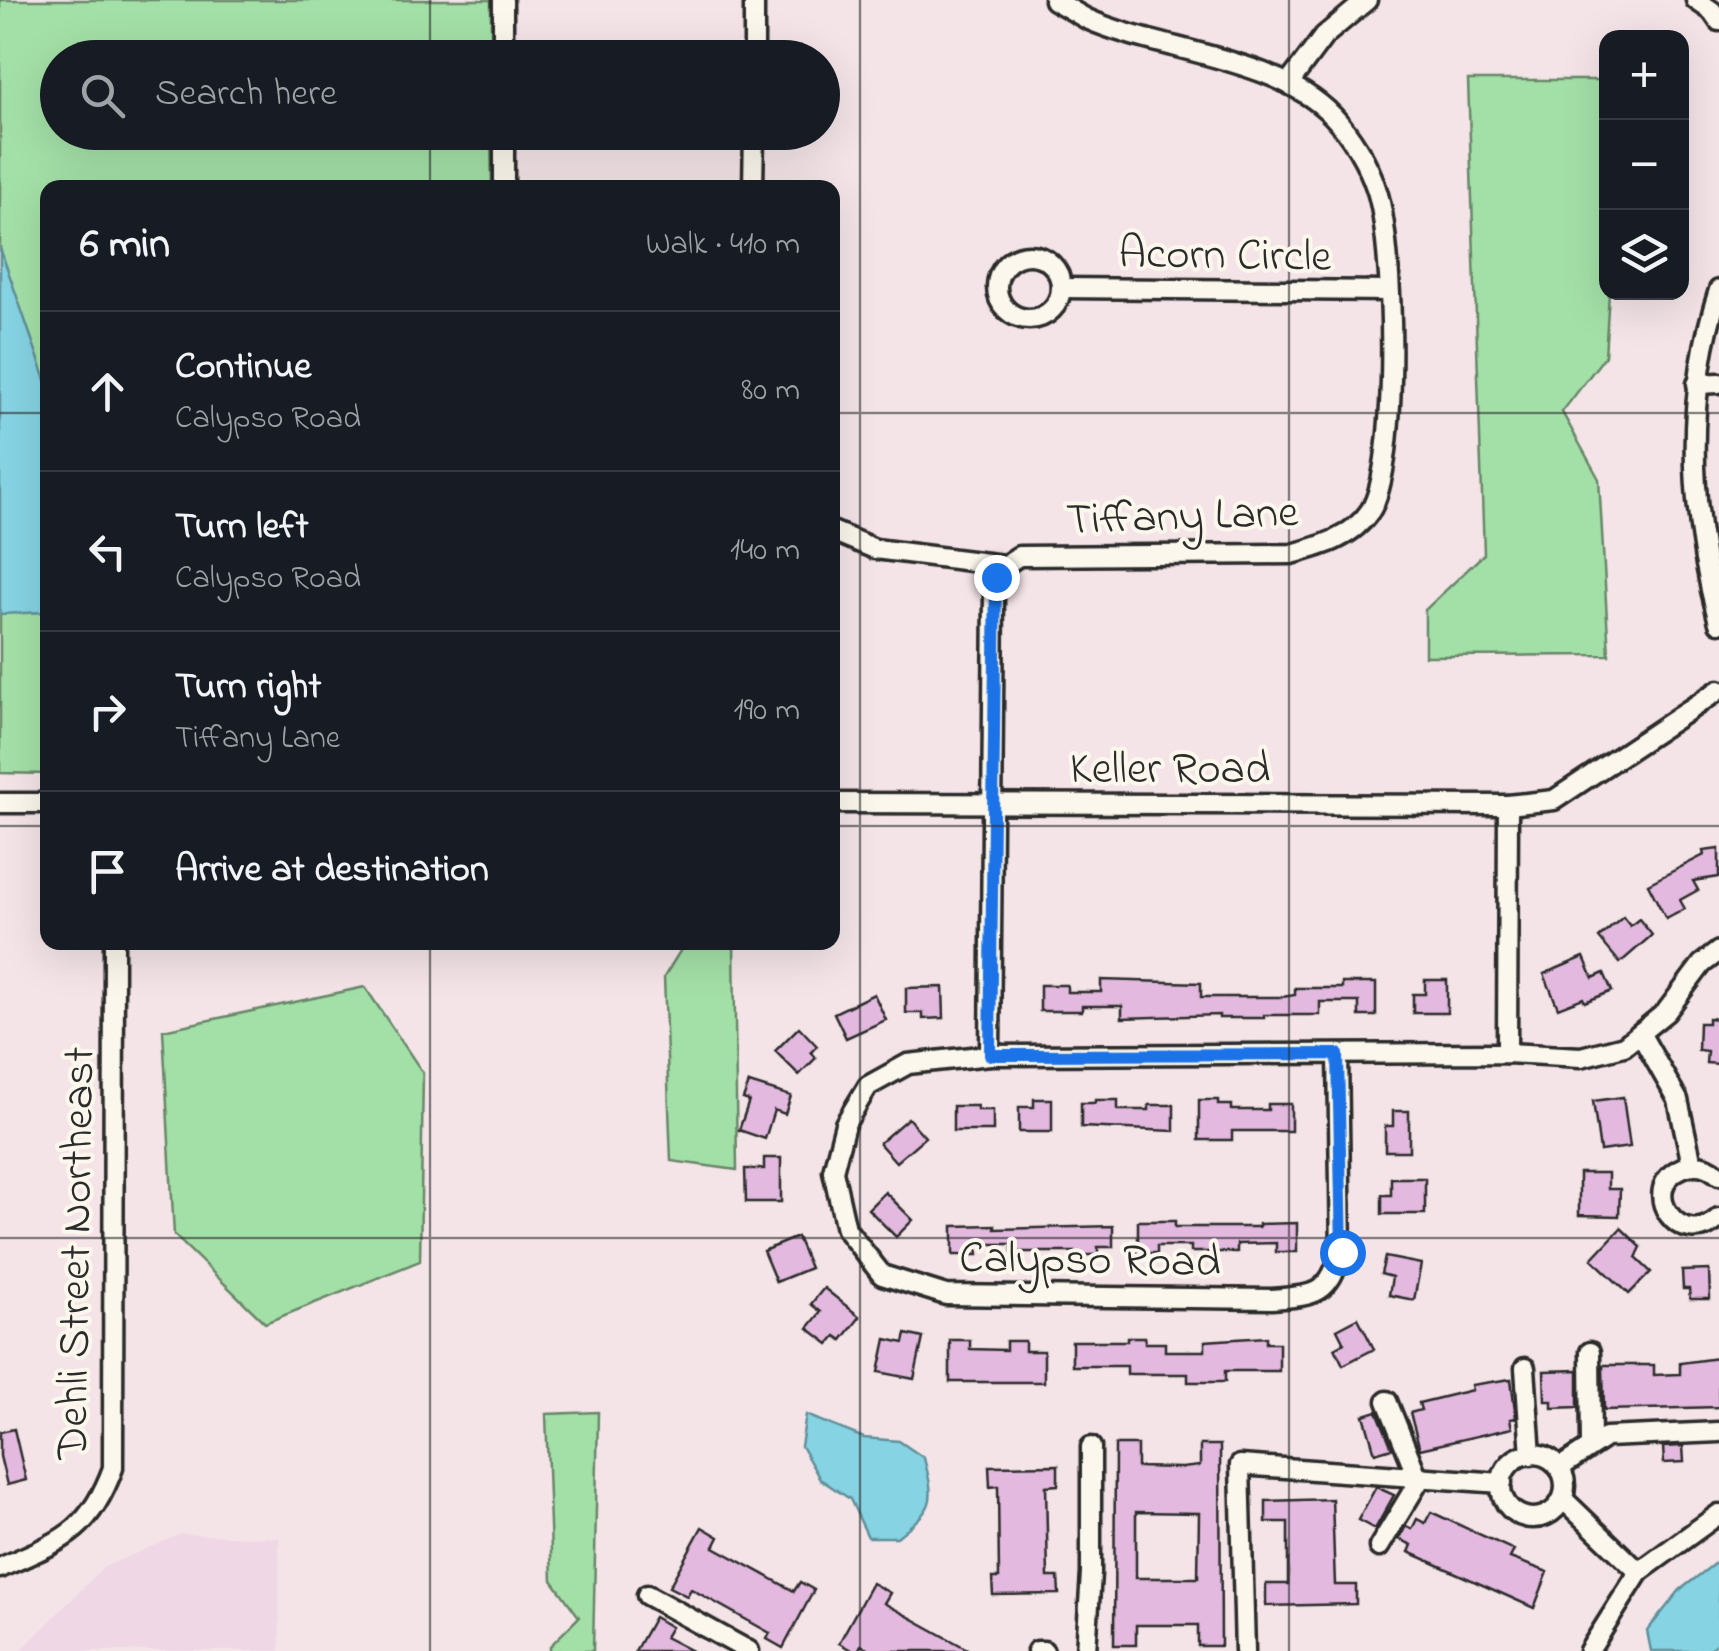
<!DOCTYPE html>
<html lang="en">
<head>
<meta charset="utf-8">
<style>
	body { margin:0; font-family:"Indie Flower",sans-serif; background:#20242c; color:#f1f3f6 }
	.controls { position:absolute; right:30px; top:30px; display:grid; overflow:hidden; border-radius:20px; box-shadow:0 10px 40px #0002 }
	.controls button { width:90px; height:90px; display:grid; place-items:center; padding:0; border:0; border-bottom:2px solid #363941; background:#171b24; color:#f1f3f6; font:50px sans-serif }
	.stop { position:absolute; width:30px; height:30px; margin:-22px; border:8px solid #1a73e8; border-radius:50%; background:#fff }
	.stop.end { background:#1a73e8; border-color:#fff; box-shadow:0 2px 10px #0008 }
	.list { margin:0; padding:0; list-style:none }
	h2 { display:flex; justify-content:space-between; align-items:center; height:130px; margin:0; padding:0 40px; font-size:42px }
	h2 small { font-size:32px; font-weight:400; color:#9ea1a6 }
	.list li { display:grid; grid-template-columns:65px 1fr auto; gap:30px; align-items:center; box-sizing:border-box; height:160px; padding:0 40px; border-top:2px solid #363941 }
	.list b { display:block; font-size:38px; white-space:nowrap }
	.list p { margin:0; font-size:32px; white-space:nowrap; color:#9ea1a6 }
	.list em { font-size:32px; font-style:normal; color:#9ea1a6 }
	.icon { flex:none; width:55px; height:55px; fill:none; stroke:currentColor; stroke-width:2; stroke-linecap:round; stroke-linejoin:round }
	.map { position:relative; flex:none; width:1719px; height:1651px; overflow:hidden }
	.search { position:absolute; background:#171b24; box-shadow:0 10px 40px #0002; left:40px; top:40px; width:800px; height:110px; display:flex; align-items:center; gap:25px; box-sizing:border-box; padding:0 35px; border-radius:55px; color:#9ea1a6; font-size:38px }
	.panel { position:absolute; background:#171b24; box-shadow:0 10px 40px #0002; left:40px; top:180px; width:800px; height:770px; border-radius:20px }
	.map>svg:first-child { display:block }
	.built { fill:#efd7e5 }
	.green { fill:#a3e0a7; stroke:#678669; stroke-width:2.5 }
	.water { fill:#85d3e3; stroke:#619099; stroke-width:2.5 }
	.building { fill:#e3b9df; stroke:#2b2b2b; stroke-width:2.5; fill-rule:evenodd }
	.lines { fill:none; stroke-linecap:round; stroke-linejoin:round }
	.minor-casing { stroke:#2b2b2b; stroke-width:25 }
	.minor { stroke:#fbf7ec; stroke-width:18 }
	.route { stroke:#1a73e8; stroke-width:12 }
	.grid { fill:none; stroke:#2b2b2b; stroke-width:2.5; stroke-opacity:0.55 }
	.labels { text-anchor:middle; stroke-width:8; stroke-linejoin:round; paint-order:stroke }
	.street-label { font-size:45px; fill:#2b2b2b; stroke:#fbf7ec }
</style>
</head>
<body>
<div class="map">
<svg width="1719" height="1651" viewBox="0 0 1719 1651">
	<rect width="100%" height="100%" fill="#f4e4e8"/>
	<filter id="ink" filterUnits="userSpaceOnUse"><feTurbulence type="fractalNoise" baseFrequency=".01" numOctaves="2"/><feDisplacementMap in="SourceGraphic" scale="20" xChannelSelector="R" yChannelSelector="G"/><feConvolveMatrix kernelMatrix="1 2 1 2 8 2 1 2 1" color-interpolation-filters="sRGB"/></filter>
	<g filter="url(#ink)">
		<!-- built -->
		<path class="built" d="M181 1534 279 1538 280 1651H20L104 1567Z"/>
		<!-- green -->
		<g class="green">
			<path d="M0 0H491V57L58 58V132L491 133 492 187 48 188 47 774 0 773Z"/>
			<path d="M1468 80H1606V292L1609 293 1605 356 1562 412 1599 479 1609 655 1425 656V610L1484 554Z"/>
			<path d="M685 943H734L737 1170 671 1161 664 977Z"/>
			<path d="M365 987 423 1073 420 1261 265 1323 174 1235 163 1030Z"/>
			<path d="M598 1412 593 1651H550V1646L579 1617 552 1580 546 1414Z"/>
		</g>
		<!-- water -->
		<g class="water">
			<path d="M0 248 47 383V612L0 614Z"/>
			<path d="M806 1415 864 1438 899 1441 924 1458C936 1505 934 1507 897 1537H868L850 1499 820 1479 801 1446Z"/>
			<path d="M1719 1560V1642L1706 1651H1651L1647 1631 1680 1590Z"/>
		</g>
		<!-- building -->
		<g class="building">
			<path d="M1719 849V877L1693 881 1698 890 1680 900 1685 909 1666 919 1648 884 1704 855 1703 851Z"/>
			<path d="M1623 917 1630 926 1639 919 1652 935 1620 963 1599 938Z"/>
			<path d="M1584 957 1593 978 1604 973 1612 991 1585 1002 1583 998 1558 1008 1544 974Z"/>
			<path d="M1101 980 1201 983V997H1282L1295 995V988H1342V983H1376V1016H1359V1002H1320V1015H1264V1018H1219V1015L1122 1018V1006H1082V1011H1040V985H1067V992H1101Z"/>
			<path d="M1425 980H1447V1013H1413V994H1425Z"/>
			<path d="M943 987 944 1018 923 1019V1013H906V988Z"/>
			<path d="M874 994 886 1020 846 1038 834 1013Z"/>
			<path d="M1708 1018 1719 1019V1064L1706 1063 1707 1051 1698 1050 1699 1023H1708Z"/>
			<path d="M799 1027 817 1046 811 1052 816 1058 799 1075 775 1051Z"/>
			<path d="M749 1083 791 1096 785 1114 774 1110 765 1139 739 1130 749 1101 743 1099Z"/>
			<path d="M1623 1097 1630 1147 1600 1151 1593 1101Z"/>
			<path d="M1034 1099H1052V1132H1019V1107H1034Z"/>
			<path d="M1095 1100H1118V1110H1149V1105H1174V1131L1081 1127V1103H1095Z"/>
			<path d="M1199 1100H1218V1105H1232V1110H1268V1104H1291V1131H1232V1140H1199Z"/>
			<path d="M953 1106H977V1110H993V1131H953Z"/>
			<path d="M1393 1111H1409V1151H1385V1126H1393Z"/>
			<path d="M908 1118 925 1137 896 1162 879 1143Z"/>
			<path d="M764 1158H781V1202H746L745 1169H764Z"/>
			<path d="M1579 1173H1608V1189H1620L1619 1216 1579 1215Z"/>
			<path d="M1391 1178H1425V1214H1382V1195H1391Z"/>
			<path d="M885 1192 913 1220 896 1237 868 1209Z"/>
			<path d="M1138 1221H1175V1227H1259V1224L1297 1223V1252H1276V1243L1237 1244V1252H1191V1246H1157V1253H1138Z"/>
			<path d="M995 1225V1229L1113 1226V1247H1098V1255H1075V1252H1012V1244H977L978 1255H953V1226Z"/>
			<path d="M1621 1228 1641 1247 1636 1258 1651 1272 1629 1294 1592 1259Z"/>
			<path d="M797 1237 810 1268 776 1282 763 1251Z"/>
			<path d="M1385 1257 1421 1264 1414 1300 1389 1295 1392 1277 1381 1274Z"/>
			<path d="M1709 1270 1710 1299H1690L1689 1289H1683L1682 1271Z"/>
			<path d="M824 1288 860 1317 842 1340 836 1336 829 1344 808 1328 821 1312 811 1304Z"/>
			<path d="M1358 1318 1374 1349 1343 1365 1335 1348 1344 1343 1337 1329Z"/>
			<path d="M906 1334 923 1338 914 1379 879 1372 886 1339 904 1343Z"/>
			<path d="M1127 1337H1145V1343H1165V1351H1205V1341L1266 1337V1343H1279V1371H1225V1382H1188V1374H1127V1366H1072V1341H1127Z"/>
			<path d="M950 1340H970V1349L1006 1350V1341H1025V1351H1044V1382H950Z"/>
			<path d="M1718 1358 1719 1407 1604 1410 1603 1365H1654V1375L1680 1374V1363Z"/>
			<path d="M1578 1370V1407L1552 1408V1401H1545L1544 1371Z"/>
			<path d="M1511 1379 1516 1418 1510 1419 1512 1428 1420 1449 1410 1413 1421 1410 1419 1403 1472 1390 1471 1385Z"/>
			<path d="M1377 1411 1392 1448 1375 1453 1364 1415Z"/>
			<path d="M14 1429 26 1480 7 1485 0 1456V1432Z"/>
			<path d="M1115 1445H1137V1467L1182 1468 1200 1466V1445H1220L1221 1646H1198V1625H1136V1645H1114ZM1136 1512 1199 1513 1198 1578H1136Z"/>
			<path d="M1683 1446 1684 1462 1664 1463 1663 1447Z"/>
			<path d="M1058 1465V1485L1046 1486 1048 1577H1058L1059 1594 993 1595 992 1578H999L998 1486 990 1487 989 1466Z"/>
			<path d="M1376 1487 1394 1495 1375 1529 1358 1520Z"/>
			<path d="M1332 1499 1335 1585H1356V1604L1266 1606V1584H1288V1522H1266V1501Z"/>
			<path d="M1431 1512 1514 1550 1510 1558 1548 1572 1534 1608 1409 1552 1412 1545 1399 1539 1406 1526 1412 1529 1417 1519 1425 1523Z"/>
			<path d="M702 1527 719 1537 714 1547 794 1591 800 1582 814 1590 783 1648 767 1639 770 1633 691 1589 687 1596 669 1587Z"/>
			<path d="M872 1583 890 1593 884 1603 971 1651H871L861 1645 858 1651H853L839 1643Z"/>
			<path d="M654 1617 671 1627 665 1637 692 1651H635Z"/>
		</g>
		<g class="lines">
			<!-- minor casing -->
			<g class="minor-casing">
				<g id="minor">
					<path d="M503 0V58"/>
					<path d="M1696 0 1712 11 1719 21"/>
					<path d="M754 58V0"/>
					<path d="M1289 83 1324 36 1367 0"/>
					<path d="M504 132V188"/>
					<path d="M753 188 754 132"/>
					<circle cx="1029" cy="287" r="32"/>
					<path d="M1061 288 1389 291"/>
					<path d="M1719 290C1683 400 1690 513 1719 623"/>
					<path d="M1697 384 1719 383"/>
					<path d="M832 531 875 549 1003 565"/>
					<path d="M0 803H48"/>
					<path d="M832 803 1508 805 1554 800 1719 690"/>
					<path d="M1640 1033 1678 1100 1692 1164"/>
					<path d="M1507 1053 1508 805"/>
					<path d="M1338 1054 1341 1252C1328 1296 1315 1295 1272 1299L946 1295 882 1275 846 1229 833 1171 845 1124 868 1086 908 1064 990 1055 1507 1053 1581 1057 1624 1046 1666 1012 1702 964 1719 951"/>
					<path d="M990 1055 994 593C996 574 1002 566 1019 556L1292 554C1321 546 1352 538 1370 511 1400 466 1395 241 1376 188 1368 163 1351 135 1333 116 1275 56 1161 52 1087 19 1076 13 1065 6 1054 0"/>
					<path d="M1719 1175C1707 1165 1696 1162 1682 1168 1636 1188 1680 1254 1719 1218"/>
					<path d="M1590 1352 1591 1445"/>
					<path d="M1525 1368 1531 1455"/>
					<circle cx="1533" cy="1486" r="32"/>
					<path d="M1559 1468 1606 1437 1719 1432"/>
					<path d="M1563 1499 1639 1572"/>
					<path d="M1379 1547 1419 1481 1387 1401"/>
					<path d="M0 1568C60 1541 89 1534 113 1468L114 942"/>
					<path d="M647 1595 749 1651"/>
					<path d="M1037 1651H1044"/>
					<path d="M1086 1651 1091 1573V1447"/>
					<path d="M1245 1651 1240 1465 1502 1483"/>
					<path d="M1589 1651 1639 1572 1719 1514"/>
				</g>
			</g>
			<!-- minor -->
			<use href="#minor" class="minor"/>
		</g>
	</g>
	<g class="lines" filter="url(#ink)">
		<!-- route -->
		<path class="route" d="M996 577 990 1055 1338 1054 1342 1252"/>
	</g>
	<!-- grid -->
	<path class="grid" d="M430 0V58M860 0V1651M1289 0V1651M430 132V188M0 413H48M832 413H1719M0 826H48M832 826H1719M430 942V1651M0 1238H1719"/>
	<g class="labels">
		<!-- street labels -->
		<g class="street-label">
			<text transform="translate(1225 252) rotate(1)" y="16">Acorn Circle</text>
			<text transform="translate(1182 513) rotate(-2)" y="16">Tiffany Lane</text>
			<text x="1170" y="782">Keller Road</text>
			<text transform="translate(73 1253) rotate(-89)" y="16">Dehli Street Northeast</text>
			<text transform="translate(1090 1257) rotate(1)" y="16">Calypso Road</text>
		</g>
	</g>
</svg>
<div class="controls">
<button>+</button>
<button>−</button>
<button><svg class="icon" aria-label="layers" viewBox="0 0 24 24"><path d="M12 4l9 5-9 5-9-5zM3 14l9 5 9-5"/></svg></button>
</div>
<div class="stop" style="left:1342px;top:1252px"></div>
<div class="stop end" style="left:996px;top:577px"></div>
<div class="search"><svg class="icon" aria-label="search" viewBox="0 0 24 24"><circle cx="10" cy="10" r="6"/><path d="M15 15l6 6"/></svg>Search here</div>
<section class="panel">
<h2>6 min<small>Walk · 410 m</small></h2>
<ul class="list">
<li><svg class="icon" aria-label="ahead" viewBox="0 0 24 24"><path d="M12 20V5M6 11l6-6 6 6"/></svg><div><b>Continue</b><p>Calypso Road</p></div><em>80 m</em></li>
<li><svg class="icon" aria-label="left" viewBox="0 0 24 24"><path d="M17 20v-9H6M10 6l-5 5 5 5"/></svg><div><b>Turn left</b><p>Calypso Road</p></div><em>140 m</em></li>
<li><svg class="icon" aria-label="right" viewBox="0 0 24 24"><path d="M7 20v-9h11M14 6l5 5-5 5"/></svg><div><b>Turn right</b><p>Tiffany Lane</p></div><em>190 m</em></li>
<li><svg class="icon" aria-label="arrive" viewBox="0 0 24 24"><path d="M6 21V4h12l-3 4 3 4H6"/></svg><div><b>Arrive at destination</b></div></li>
</ul>
</section>
</div>
</body>
</html>
